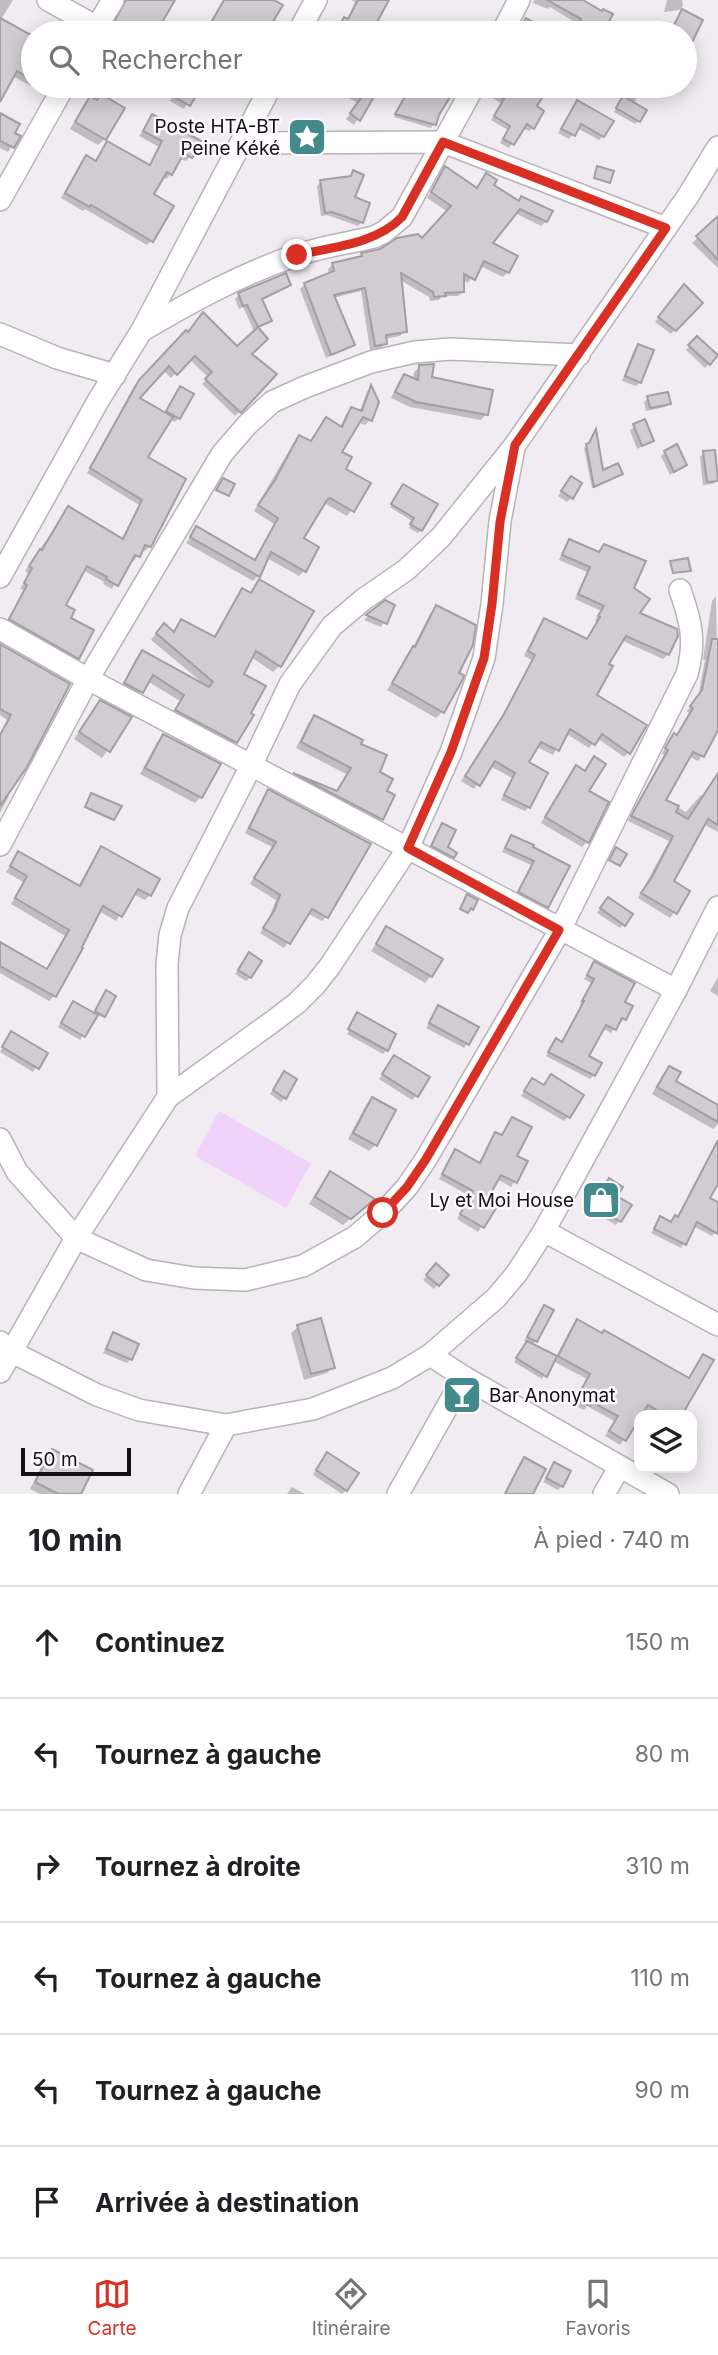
<!DOCTYPE html>
<html lang="fr">
<head>
<meta charset="utf-8">
<style>
	body { margin:0; font-family:Inter,sans-serif; background:#f6f6f6; color:#202124 }
	.controls { position:absolute; right:21px; bottom:21px; display:grid; overflow:hidden; border-radius:14px; box-shadow:0 4px 18px #0003 }
	.controls button { width:63px; height:63px; display:grid; place-items:center; padding:0; border:0; border-bottom:2px solid #e0e0e0; background:#fff; color:#202124; font:35px sans-serif }
	.scale { position:absolute; left:21px; bottom:18px; width:110px; box-sizing:border-box; padding-left:7px; border:4px solid #131213; border-top:0; font-size:19px; line-height:24px; white-space:nowrap; color:#131213; -webkit-text-stroke:5px #fdf9fe; paint-order:stroke }
	.stop { position:absolute; width:21px; height:21px; margin:-16px; border:5px solid #d93025; border-radius:50%; background:#fff }
	.stop.end { background:#d93025; border-color:#fff; box-shadow:0 2px 7px #0008 }
	.list { margin:0; padding:0; list-style:none }
	h2 { display:flex; justify-content:space-between; align-items:center; height:91px; margin:0; padding:0 28px; font-size:30px }
	h2 small { font-size:23px; font-weight:400; color:#757577 }
	.list li { display:grid; grid-template-columns:46px 1fr auto; gap:21px; align-items:center; box-sizing:border-box; height:112px; padding:0 28px; border-top:2px solid #e0e0e0 }
	.list b { display:block; font-size:26px; white-space:nowrap }
	.list em { font-size:23px; font-style:normal; color:#757577 }
	.icon { flex:none; width:38px; height:38px; fill:none; stroke:currentColor; stroke-width:2; stroke-linecap:round; stroke-linejoin:round }
	.map { position:relative; flex:none; width:718px; height:1494px; overflow:hidden }
	.search { position:absolute; background:#fff; box-shadow:0 4px 18px #0003; left:21px; right:21px; top:21px; height:77px; display:flex; align-items:center; gap:18px; box-sizing:border-box; padding:0 24px; border-radius:38px; color:#757577; font-size:26px }
	.sheet { height:763px; background:#fff }
	nav { display:flex; justify-content:space-around; align-items:center; box-sizing:border-box; height:98px; border-top:2px solid #e0e0e0; background:#fff; font-size:19px; color:#757577 }
	nav a { display:grid; justify-items:center; gap:4px }
	nav .on { color:#d93025 }
	.map>svg:first-child { display:block }
	.green { fill:#f1d2fa }
	.shadow { fill:#0003 }
	.building { fill:#d0ccd1; stroke:#a29ea3; stroke-width:2 }
	.lines { fill:none; stroke-linecap:round; stroke-linejoin:round }
	.minor-casing { stroke:#b7b3b8; stroke-width:24 }
	.minor { stroke:#fff; stroke-width:21 }
	.route { stroke:#d93025; stroke-width:9 }
	.labels { text-anchor:middle; stroke-width:5; stroke-linejoin:round; paint-order:stroke }
	.poi-label { font-size:19px; fill:#131213; stroke:#fdf9fe; text-anchor:end }
</style>
</head>
<body>
<div class="map">
<svg width="718" height="1494" viewBox="0 0 718 1494">
	<rect width="100%" height="100%" fill="#f0ecf1"/>
	<!-- green -->
	<path class="green" d="M219 1111 311 1163 286 1208 195 1156Z"/>
	<!-- shadow -->
	<g class="shadow">
		<path d="M0 0H13L0 21 33 38V86H46L41 91 12 76 0 93Z"/>
		<path d="M124 0H173L155 33H108L119 14Z"/>
		<path d="M223 0H270L280 6 264 33H216L207 28Z"/>
		<path d="M351 0H387L370 32 374 33H335L340 24 345 19 347 20 355 2Z"/>
		<path d="M534 0H580L602 13 610 15 601 33H589L576 27 578 24 550 7 548 9 533 3Z"/>
		<path d="M667 0H682L683 6 680 10 664 12Z"/>
		<path d="M527 21 548 33H518Z"/>
		<path d="M179 86H199L184 109 170 101Z"/>
		<path d="M333 86H365L369 88 370 86H378L354 125 346 119 358 103 331 89Z"/>
		<path d="M412 86H445L434 124 431 128 394 117Z"/>
		<path d="M488 86H571L562 97 545 88 534 107 533 128 529 131 523 128 509 148 500 143 508 130 491 120 501 103 484 93Z"/>
		<path d="M609 86H644L633 104 639 121 635 124 614 112 624 94Z"/>
		<path d="M650 86H665L661 92Z"/>
		<path d="M91 98 105 139 98 145 70 129 84 104Z"/>
		<path d="M577 102 603 136 599 140 577 128 569 139 558 133Z"/>
		<path d="M0 115 13 134 18 137 8 152 0 148Z"/>
		<path d="M152 117 190 157 186 161 179 158 171 174 166 179 162 177 151 195V241L147 245 85 209 83 211 61 198 81 162 86 157 95 162 107 143 148 167 159 147 139 136Z"/>
		<path d="M445 169 476 189 486 176 491 186 517 202 521 198 546 221 541 226 515 213 490 244 508 272 503 277 480 266 468 283 463 280V292L458 296H442L439 300 430 301 429 297 400 280 405 331 400 336 385 339V343L381 348 370 350 361 291 333 298 353 345 348 349 326 358 300 289 305 284 329 275 328 269 333 264 422 240 448 212 427 198Z"/>
		<path d="M354 173 352 198 362 222 358 226 327 215 321 216 317 186 321 182 350 177Z"/>
		<path d="M714 222 718 225V268L692 243Z"/>
		<path d="M289 284 261 300 270 320 257 329 250 354 275 374 235 416 202 384 209 378 189 359 171 378 163 370 137 398 164 414 180 388 179 418 175 422 170 419 146 458 150 546 145 551 142 549 134 561 130 559 112 589 103 584 104 582 83 570 63 606 69 619 78 658 73 663 5 624 24 590 20 589 29 574 25 571 68 508 121 540 139 505 87 473 134 386 173 345 237 349 255 333 243 307 239 309 235 299 239 295Z"/>
		<path d="M680 291 701 303 671 334 655 322Z"/>
		<path d="M697 338 716 356 705 368 686 350Z"/>
		<path d="M638 346 640 382 636 386 622 381 634 350Z"/>
		<path d="M420 367 430 378 486 414 481 420 410 407 391 398 399 381 404 376 413 380 414 372Z"/>
		<path d="M371 388 370 420 365 425 358 422 340 453 344 469 368 484 347 516 324 503 301 539 304 571 299 576 267 558 258 576 253 581 186 543 197 528 254 561 274 524 254 511 294 442 299 437 309 443 326 419 340 428 346 414 351 409 359 412 367 392Z"/>
		<path d="M648 398 669 403 665 407 646 411 644 402Z"/>
		<path d="M644 421 652 441 637 449 630 430Z"/>
		<path d="M587 446 602 472 621 474 592 488 584 448Z"/>
		<path d="M665 452 685 465 670 475 661 456Z"/>
		<path d="M704 453 717 480 713 484 703 485 700 457Z"/>
		<path d="M571 478V498L567 502 558 496Z"/>
		<path d="M401 489 421 530 418 533 409 528 412 521 390 507Z"/>
		<path d="M570 541 598 554 600 551 632 589 638 614 668 654 663 659 623 641 607 664 594 695 629 752 624 757 597 738 589 748 565 733 553 755 537 747 527 763 529 807 525 811 501 800 512 778 490 766 474 789 461 781 500 720 532 660 524 656 540 624 544 620 586 641 597 622 595 621 601 611 575 599 587 572 559 560 565 546Z"/>
		<path d="M259 582 312 612 279 666 273 672 251 657 242 674 235 742 230 748 170 716 180 701 147 681 136 698 120 690 136 658 142 652 203 686 204 684 151 640 158 631 173 633 181 621 213 638 237 596 243 591 250 594Z"/>
		<path d="M716 596 718 727 702 756 698 761 689 756 664 800 686 812 701 795 703 796 718 773V832L703 824 672 881 688 892 670 918 638 898 669 841 628 821 664 755 662 754 669 740 674 735 676 736 689 713 687 711 698 697 705 660 703 659 712 601Z"/>
		<path d="M385 602 393 606 381 627 364 620Z"/>
		<path d="M436 607 442 712 436 718 387 690 411 651 430 614Z"/>
		<path d="M0 646 68 685 6 794 9 796 0 813V733L7 720 0 715Z"/>
		<path d="M100 702 130 718 102 758 74 739Z"/>
		<path d="M315 717 359 744 378 772 385 791 382 819 376 825 289 779 294 775 335 793 346 774 296 748 309 722Z"/>
		<path d="M164 736 201 797 195 803 140 774 157 742Z"/>
		<path d="M594 758 586 792 587 842 582 847 541 823 571 773 576 767 583 772Z"/>
		<path d="M269 791 326 917 322 921 307 913 284 948 260 933 269 918 276 900 250 884 272 847 245 833 264 796Z"/>
		<path d="M90 796 113 819 111 820 85 808Z"/>
		<path d="M442 825 446 848 453 857 450 860 430 849Z"/>
		<path d="M511 837 532 846 547 907 543 911 515 896 531 865 502 852Z"/>
		<path d="M101 849 150 895 145 900 133 894 116 921 99 911 54 996 49 1001 0 973V944L46 971 65 936 11 904 23 882 6 872 18 854 78 887 96 854Z"/>
		<path d="M604 903 624 924 620 928 597 913Z"/>
		<path d="M387 928 431 976 425 983 371 951Z"/>
		<path d="M249 955 250 977 246 981 235 974Z"/>
		<path d="M594 964 623 1003 624 1019 621 1022 619 1021 611 1033 602 1028 586 1057 594 1075 590 1079 546 1056 556 1040 561 1043 582 1005H580L591 983 584 979Z"/>
		<path d="M718 977V996L710 991Z"/>
		<path d="M105 994 114 997 103 1016 102 1017 96 1014 80 1040 58 1027 73 1003 94 1014Z"/>
		<path d="M439 1007 477 1028 464 1048 426 1028Z"/>
		<path d="M357 1017 387 1050 383 1054 347 1034Z"/>
		<path d="M8 1037 46 1054 33 1072 0 1052Z"/>
		<path d="M394 1057 416 1096 412 1100 379 1079Z"/>
		<path d="M670 1068 674 1082 716 1106 718 1103V1124L713 1129 652 1094 663 1074Z"/>
		<path d="M284 1074 285 1098 281 1102 270 1094Z"/>
		<path d="M551 1076 568 1117 564 1121 521 1096 532 1080 543 1086Z"/>
		<path d="M372 1099 375 1145 369 1151 348 1139 366 1105Z"/>
		<path d="M512 1119 515 1156 526 1162 511 1187 497 1179 484 1203 493 1208 478 1232 457 1219 470 1196 439 1179 456 1152 479 1164 491 1138 496 1134 501 1136Z"/>
		<path d="M715 1148 718 1150V1180L708 1199 718 1204V1228L716 1232 712 1236 693 1226 681 1248 651 1233 661 1218 670 1223 675 1217 677 1218Z"/>
		<path d="M330 1173 366 1205 343 1225 309 1204 324 1180Z"/>
		<path d="M609 1180 615 1197 629 1205 616 1225 590 1210Z"/>
		<path d="M436 1266 446 1275 434 1289 423 1280Z"/>
		<path d="M544 1307 536 1341 531 1345 556 1357 572 1326 577 1322 688 1379 699 1361H712L680 1415H652L643 1410 620 1445 605 1436 614 1421 587 1406 584 1410 572 1404 587 1379 553 1361 542 1379 514 1362 528 1343 524 1341Z"/>
		<path d="M298 1327 333 1367 327 1373 304 1380 291 1333Z"/>
		<path d="M113 1334 131 1359 127 1363 103 1353Z"/>
		<path d="M53 1452 90 1471 79 1494H40L30 1489 46 1458Z"/>
		<path d="M323 1458 346 1490 342 1494 313 1475Z"/>
		<path d="M524 1459 544 1470 531 1494H504L519 1464Z"/>
		<path d="M555 1464 562 1486 558 1490 543 1482Z"/>
		<path d="M292 1487 305 1494H287Z"/>
	</g>
	<!-- building -->
	<g class="building">
		<path d="M126 0H175L156 33H108Z"/>
		<path d="M224 0H274L283 5 266 33H233L212 21Z"/>
		<path d="M358 0H389L371 33H336L344 17 348 19Z"/>
		<path d="M547 0H583L602 11 603 9 613 14 603 33H599L579 23 581 19Z"/>
		<path d="M682 9 703 20 685 57V33H670Z"/>
		<path d="M0 18 33 36V80L17 71 0 102Z"/>
		<path d="M526 18 552 33H528L520 29Z"/>
		<path d="M179 86H202L190 106 173 96Z"/>
		<path d="M339 86H380L360 121 350 113 361 98Z"/>
		<path d="M411 86H431L450 97 439 115 436 125 395 114Z"/>
		<path d="M487 86H549L537 106 544 111 534 129 527 124 514 145 503 139 510 126 494 116 504 99 486 89Z"/>
		<path d="M101 94 125 108 106 140 75 122 90 96 97 100Z"/>
		<path d="M623 96 647 110 640 122 616 108Z"/>
		<path d="M577 100 614 121 604 137 581 124 575 136 561 129Z"/>
		<path d="M0 113 20 124 15 133 21 136 14 148 0 141Z"/>
		<path d="M152 114 201 141 192 158 184 153 172 175 167 172 154 194 174 206 153 242 91 205 90 207 65 193 86 155 96 161 107 141 150 165 162 141 143 131Z"/>
		<path d="M445 166 477 188 486 173 497 180 494 185 519 201 521 196 553 211 547 222 520 209 493 243 518 256 509 273 484 261 475 280 464 274V292L445 293 446 296 434 297 433 292 401 273 407 332 386 335 387 344 375 346 365 288 334 295 355 345 331 355 304 283 334 271 332 263 362 256 361 253 380 249 397 238 418 234 422 238 451 206 431 192Z"/>
		<path d="M597 166 614 171 610 183 594 178Z"/>
		<path d="M353 170 364 175 355 197 370 203 363 223 332 212 325 213 320 180 351 176Z"/>
		<path d="M718 216V260L696 236Z"/>
		<path d="M286 273 291 285 262 299 272 321 258 327 247 305 243 306 238 293Z"/>
		<path d="M684 284 703 303 676 331 658 317Z"/>
		<path d="M203 312 237 346 258 327 268 339 252 354 277 374 241 413 205 379 212 372 195 356 177 375 169 366 140 398 173 417 148 457 186 479 151 547 145 545 140 557 135 555 118 586 106 579 107 577 87 566 66 605 75 610 71 618 94 630 79 659 9 619 27 585 24 583 32 568 29 566 40 549 42 550 68 506 123 539 142 500 90 468 139 380 186 330 188 332Z"/>
		<path d="M697 336 718 355 710 365 688 345Z"/>
		<path d="M638 344 654 350 641 383 625 376Z"/>
		<path d="M434 364 432 377 493 390 488 415 416 402 395 392 404 374 418 380 419 365Z"/>
		<path d="M371 385 379 402 372 421 363 417 342 452 352 457 346 469 371 483 354 512 330 498 327 500 304 538 319 547 306 572 271 552 260 577 190 537 196 526 255 560 278 518 258 505 275 480 299 435 311 441 326 417 342 427 351 407 362 411Z"/>
		<path d="M180 386 194 394 180 419 166 411Z"/>
		<path d="M668 392 671 404 650 408 647 396Z"/>
		<path d="M645 419 654 441 642 446 633 424Z"/>
		<path d="M596 429 603 470 618 463 623 474 594 487 586 444 589 443Z"/>
		<path d="M677 444 687 465 674 472 664 451Z"/>
		<path d="M715 450 718 481 707 482 703 451Z"/>
		<path d="M571 476 582 483 573 499 561 491Z"/>
		<path d="M223 478 235 484 229 496 216 490Z"/>
		<path d="M403 484 438 504 422 531 410 524 414 518 391 504Z"/>
		<path d="M569 539 599 552 604 544 646 561 634 588 650 599 640 613 677 629 678 636 669 655 626 636 609 664 613 666 597 695 647 725 630 754 602 734 595 745 570 729 559 751 541 742 529 762 548 773 530 808 504 795 515 773 495 761 480 786 465 776 504 714 535 655 528 651 544 618 587 639 600 617 598 616 604 606 578 594 590 567 562 555Z"/>
		<path d="M688 558 691 571 673 573 670 561Z"/>
		<path d="M259 579 314 611 281 667 256 651 244 674 266 686 251 713 254 715 237 743 175 710 184 695 153 675 143 693 124 683 142 650 209 687 213 682 156 633 164 623 174 632 181 619 215 637 242 588 251 593Z"/>
		<path d="M385 600 395 605 387 624 366 615Z"/>
		<path d="M436 605 476 625 473 645 459 673 464 675 463 679 444 713 392 683 413 646 415 647Z"/>
		<path d="M712 639H718V730L704 757 693 752 666 800 679 806 676 812 688 819 718 773V825L708 819 674 881 690 891 677 914 641 893 652 877 673 836 631 816 668 750 665 748 674 733 677 735 693 708 690 706 702 690Z"/>
		<path d="M0 644 70 684 27 767 0 806V735L11 715 0 709Z"/>
		<path d="M100 700 132 717 110 752 79 732Z"/>
		<path d="M314 715 363 740 361 744 387 755 380 772 393 779 387 791 395 795 383 820 293 773 337 791 351 768 301 742Z"/>
		<path d="M163 734 221 764 202 798 145 768Z"/>
		<path d="M594 756 606 764 589 791 609 802 589 843 545 817 576 765 585 771Z"/>
		<path d="M268 789 371 844 328 918 312 909 290 944 263 928 274 911 280 895 254 878 276 842 249 828Z"/>
		<path d="M91 793 122 806 114 820 85 807Z"/>
		<path d="M442 823 456 830 448 847 457 853 454 858 431 846Z"/>
		<path d="M511 835 534 845 533 847 570 866 548 908 518 892 534 861 505 848Z"/>
		<path d="M101 846 160 879 151 896 138 889 122 917 103 906 82 947 83 948 56 997 0 966V942L47 969 69 930 15 898 27 876 10 866 18 851 80 886Z"/>
		<path d="M616 847 627 854 620 866 609 860Z"/>
		<path d="M467 894 478 900 473 910 471 908 468 913 460 909Z"/>
		<path d="M608 897 633 914 625 926 600 908Z"/>
		<path d="M386 926 443 959 432 977 376 944Z"/>
		<path d="M249 952 262 961 251 978 238 970Z"/>
		<path d="M594 961 635 983 625 1002 633 1006 626 1020 622 1018 616 1030 606 1025 589 1056 602 1063 595 1076 548 1052 556 1038 562 1042 584 1001H582L594 979 587 975Z"/>
		<path d="M106 990 116 996 105 1017 95 1011Z"/>
		<path d="M73 1001 98 1015 85 1037 61 1023Z"/>
		<path d="M438 1005 479 1027 469 1045 429 1023Z"/>
		<path d="M357 1012 396 1034 388 1051 348 1029Z"/>
		<path d="M11 1031 48 1053 39 1069 2 1047Z"/>
		<path d="M394 1055 430 1077 418 1097 382 1074Z"/>
		<path d="M669 1066 681 1072 676 1081 718 1105V1122L657 1087Z"/>
		<path d="M284 1071 297 1079 286 1099 273 1090Z"/>
		<path d="M551 1074 584 1095 570 1118 524 1091 532 1078 544 1085Z"/>
		<path d="M372 1097 396 1110 377 1146 353 1133Z"/>
		<path d="M512 1117 532 1127 517 1156 528 1161 517 1183 501 1175 486 1202 496 1208 484 1228 460 1214 473 1191 442 1174 455 1149 480 1163 495 1132 502 1135Z"/>
		<path d="M718 1140V1184L710 1198 718 1202V1234L697 1222 686 1245 654 1229 660 1216 671 1222 675 1215 678 1217Z"/>
		<path d="M330 1171 375 1199 351 1219 315 1197Z"/>
		<path d="M609 1178 623 1187 617 1196 632 1205 621 1222 592 1205Z"/>
		<path d="M436 1263 449 1275 439 1286 426 1275Z"/>
		<path d="M544 1305 554 1310 537 1342 527 1337Z"/>
		<path d="M321 1318 335 1368 311 1374 297 1325Z"/>
		<path d="M577 1319 602 1333 604 1330 689 1378 703 1354 714 1360 682 1415H664L648 1405 642 1415H639V1419L626 1441 609 1431 618 1416 592 1402 590 1406 576 1399 590 1374 558 1356Z"/>
		<path d="M113 1332 139 1344 132 1360 106 1349Z"/>
		<path d="M527 1341 557 1356 547 1377 516 1358Z"/>
		<path d="M52 1449 93 1470 81 1494H58L35 1482Z"/>
		<path d="M327 1452 359 1473 347 1491 316 1470Z"/>
		<path d="M524 1457 546 1469 533 1494H505Z"/>
		<path d="M554 1462 571 1471 563 1487 546 1478Z"/>
	</g>
	<g class="lines">
		<!-- minor casing -->
		<g class="minor-casing">
			<g id="minor">
				<path d="M48 0 97 27"/>
				<path d="M93 33 113 0"/>
				<path d="M298 33 316 0"/>
				<path d="M502 33 519 0"/>
				<path d="M241 143 443 142 666 228"/>
				<path d="M0 200 64 86"/>
				<path d="M143 330C192 301 240 275 294 256 320 247 348 243 374 237L384 232 402 217 474 86"/>
				<path d="M0 334 57 358 115 375"/>
				<path d="M0 577 98 401 142 330 271 86"/>
				<path d="M0 629 88 679 676 990"/>
				<path d="M0 845 88 679 222 454 247 425 272 402 305 387 371 362 415 352 450 349 579 355"/>
				<path d="M168 1097 167 964 170 935 178 908 251 766 290 684 332 626 364 599 406 570 441 537 515 445 688 196 718 147"/>
				<path d="M0 1139 17 1172 76 1238 146 1270 194 1278 245 1280 303 1266 355 1237 383 1213 407 1187 426 1159 560 930 687 674C696 641 691 622 680 590"/>
				<path d="M544 1231 718 1325"/>
				<path d="M0 1342 12 1352 97 1395 139 1410 226 1425 313 1409 392 1378 430 1355 496 1298 517 1273 544 1231 676 990 718 907"/>
				<path d="M430 1355 464 1377 668 1494"/>
				<path d="M0 1372 76 1238 168 1097 272 1022 297 1003 315 985 330 966 408 848 451 752 484 658 492 604 500 521 514 448"/>
				<path d="M189 1494 226 1425"/>
				<path d="M398 1494 464 1377"/>
				<path d="M604 1494 619 1468"/>
			</g>
		</g>
		<!-- minor -->
		<use href="#minor" class="minor"/>
	</g>
	<g class="lines">
		<!-- route -->
		<path class="route" d="M297 255C333 247 376 244 402 217L443 142 666 228 515 445 500 522 492 604 484 658 451 752 408 848 559 930 426 1159 407 1187 383 1213"/>
	</g>
	<!-- icons -->
	<defs>
		<g id="sight-square" transform="scale(2.0125)"><rect x="-9" y="-9" width="18" height="18" rx="4" fill="#428a8b" stroke="#fdf9fe"/><path d="M0-6L1.8-2.2L6-1.7L2.9 1.2L3.7 5.4L0 3.3L-3.7 5.4L-2.9 1.2L-6-1.7L-1.8-2.2Z" fill="#fff"/></g>
		<g id="shop-square" transform="scale(2.0125)"><rect x="-9" y="-9" width="18" height="18" rx="4" fill="#428a8b" stroke="#fdf9fe"/><path d="M-5-2.5h2.3a2.7 3.5 0 0 1 5.4 0H5L5.5 6h-11ZM-1.5-2.5h3a1.5 2.3 0 0 0-3 0Z" fill="#fff"/></g>
		<g id="bar-square" transform="scale(2.0125)"><rect x="-9" y="-9" width="18" height="18" rx="4" fill="#428a8b" stroke="#fdf9fe"/><path d="M-6-5H6L.8 .8V4.5H3.5V6h-7V4.5H-.8V.8Z" fill="#fff"/></g>
	</defs>
	<g fill-rule="evenodd">
		<use href="#sight-square" x="307" y="137"/>
		<use href="#shop-square" x="601" y="1200"/>
		<use href="#bar-square" x="462" y="1395"/>
	</g>
	<g class="labels">
		<!-- poi labels -->
		<g class="poi-label">
			<text x="280" y="133">Poste HTA-BT<tspan x="280" dy="22">Peine Kéké</tspan></text>
			<text x="574" y="1207">Ly et Moi House</text>
			<text x="489" y="1402" text-anchor="start">Bar Anonymat</text>
		</g>
	</g>
</svg>
<div class="controls">
<button><svg class="icon" aria-label="layers" viewBox="0 0 24 24"><path d="M12 4l9 5-9 5-9-5zM3 14l9 5 9-5"/></svg></button>
</div>
<div class="scale">50 m</div>
<div class="stop" style="left:383px;top:1213px"></div>
<div class="stop end" style="left:297px;top:255px"></div>
<div class="search"><svg class="icon" aria-label="search" viewBox="0 0 24 24"><circle cx="10" cy="10" r="6"/><path d="M15 15l6 6"/></svg>Rechercher</div>
</div>
<section class="sheet">
<h2>10 min<small>À pied · 740 m</small></h2>
<ul class="list">
<li><svg class="icon" aria-label="ahead" viewBox="0 0 24 24"><path d="M12 20V5M6 11l6-6 6 6"/></svg><div><b>Continuez</b></div><em>150 m</em></li>
<li><svg class="icon" aria-label="left" viewBox="0 0 24 24"><path d="M17 20v-9H6M10 6l-5 5 5 5"/></svg><div><b>Tournez à gauche</b></div><em>80 m</em></li>
<li><svg class="icon" aria-label="right" viewBox="0 0 24 24"><path d="M7 20v-9h11M14 6l5 5-5 5"/></svg><div><b>Tournez à droite</b></div><em>310 m</em></li>
<li><svg class="icon" aria-label="left" viewBox="0 0 24 24"><path d="M17 20v-9H6M10 6l-5 5 5 5"/></svg><div><b>Tournez à gauche</b></div><em>110 m</em></li>
<li><svg class="icon" aria-label="left" viewBox="0 0 24 24"><path d="M17 20v-9H6M10 6l-5 5 5 5"/></svg><div><b>Tournez à gauche</b></div><em>90 m</em></li>
<li><svg class="icon" aria-label="arrive" viewBox="0 0 24 24"><path d="M6 21V4h12l-3 4 3 4H6"/></svg><div><b>Arrivée à destination</b></div></li>
</ul>
</section>
<nav>
<a class="on"><svg class="icon" aria-label="map" viewBox="0 0 24 24"><path d="M3 6l6-2 6 2 6-2v14l-6 2-6-2-6 2zM9 4v14M15 6v14"/></svg>Carte</a>
<a><svg class="icon" aria-label="directions" viewBox="0 0 24 24"><path d="M12 3l9 9-9 9-9-9zM9 14v-3h6M13 9l2 2-2 2"/></svg>Itinéraire</a>
<a><svg class="icon" aria-label="saved" viewBox="0 0 24 24"><path d="M7 4h10v16l-5-4-5 4z"/></svg>Favoris</a>
</nav>
</body>
</html>
